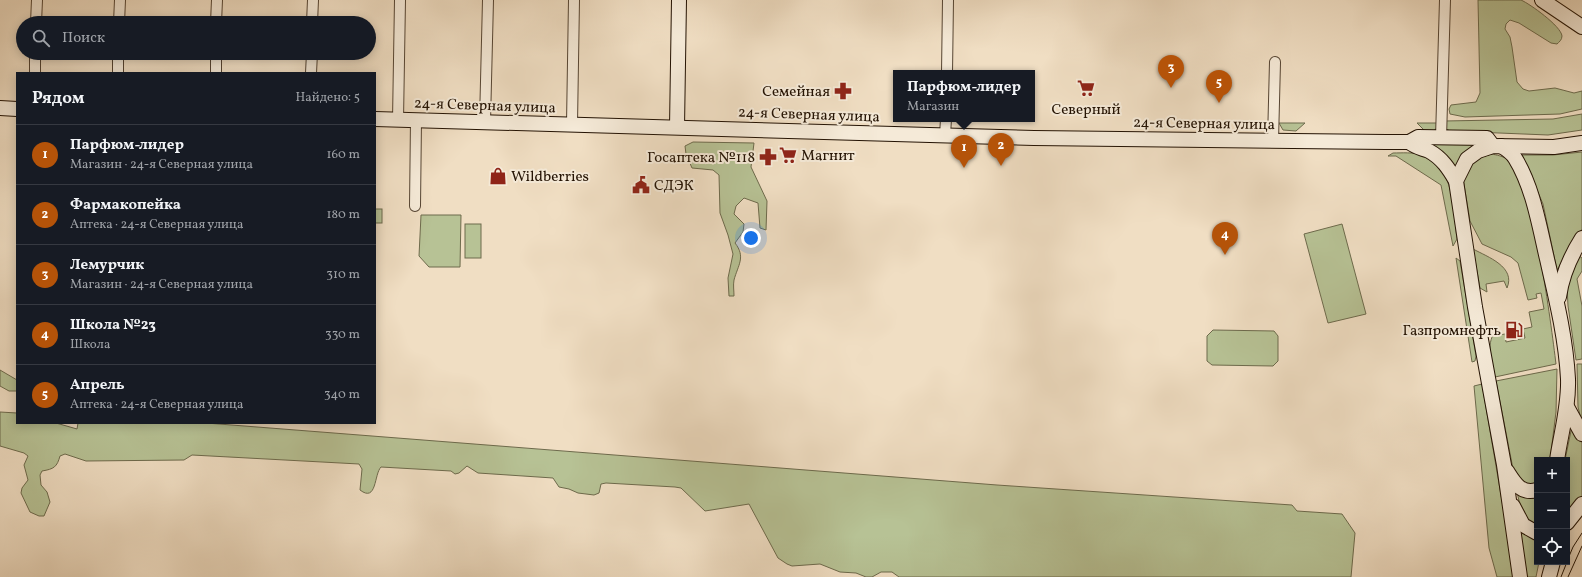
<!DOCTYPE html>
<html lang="ru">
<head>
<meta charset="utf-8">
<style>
	body { margin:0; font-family:Vollkorn,serif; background:#20242c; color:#f1f3f6 }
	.controls { position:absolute; right:12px; bottom:12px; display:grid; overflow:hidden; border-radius:0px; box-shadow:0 2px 10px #0003 }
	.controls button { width:36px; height:36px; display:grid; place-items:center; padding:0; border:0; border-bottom:1px solid #363941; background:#171b24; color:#f1f3f6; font:20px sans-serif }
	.you { position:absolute; left:751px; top:238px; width:14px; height:14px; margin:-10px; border:3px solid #fff; border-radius:50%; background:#1a73e8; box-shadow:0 0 0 6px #1a73e833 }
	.badge { display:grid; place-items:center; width:26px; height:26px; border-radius:50%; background:#b45309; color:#fff; font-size:13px; font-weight:700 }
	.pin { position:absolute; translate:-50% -33px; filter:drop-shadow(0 1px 2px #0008) }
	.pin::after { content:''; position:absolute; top:21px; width:14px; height:12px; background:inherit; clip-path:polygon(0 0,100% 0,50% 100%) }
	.popup { position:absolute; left:893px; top:70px; width:142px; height:52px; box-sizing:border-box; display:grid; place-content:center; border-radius:0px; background:#171b24; filter:drop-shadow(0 1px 3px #0005); font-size:13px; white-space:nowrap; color:#9ea1a6 }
	.popup b { font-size:15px; color:#f1f3f6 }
	.popup::after { content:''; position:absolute; left:50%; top:100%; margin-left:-8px; border:8px solid transparent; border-top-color:#171b24 }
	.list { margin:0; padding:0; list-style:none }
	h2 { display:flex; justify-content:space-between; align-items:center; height:52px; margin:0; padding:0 16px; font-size:17px }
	h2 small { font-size:13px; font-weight:400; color:#9ea1a6 }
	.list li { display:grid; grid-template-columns:26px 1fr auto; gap:12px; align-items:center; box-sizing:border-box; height:60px; padding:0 16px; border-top:1px solid #363941 }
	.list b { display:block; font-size:15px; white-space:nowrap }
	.list p { margin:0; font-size:13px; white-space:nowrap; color:#9ea1a6 }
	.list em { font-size:13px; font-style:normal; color:#9ea1a6 }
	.icon { flex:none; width:22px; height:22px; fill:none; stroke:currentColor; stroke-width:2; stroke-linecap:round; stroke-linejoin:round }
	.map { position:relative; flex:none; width:1582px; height:577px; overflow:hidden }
	.search { position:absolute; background:#171b24; box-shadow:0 2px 10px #0003; left:16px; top:16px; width:360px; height:44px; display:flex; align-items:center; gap:10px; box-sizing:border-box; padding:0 14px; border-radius:22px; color:#9ea1a6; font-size:15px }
	.panel { position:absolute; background:#171b24; box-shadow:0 2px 10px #0003; left:16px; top:72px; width:360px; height:352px; border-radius:0px }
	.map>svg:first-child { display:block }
	.green { fill:#b7c295; stroke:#6d6a4c }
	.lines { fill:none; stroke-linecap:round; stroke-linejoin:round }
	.street-casing { stroke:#564533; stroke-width:12 }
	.secondary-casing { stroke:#231203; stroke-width:16 }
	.street { stroke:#f5ead8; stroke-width:10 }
	.secondary { stroke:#f5ead8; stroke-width:14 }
	.tram { stroke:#231203; stroke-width:1 }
	.labels { text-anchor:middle; stroke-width:4; stroke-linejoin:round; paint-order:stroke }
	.poi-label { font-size:15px; fill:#231203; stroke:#f5ead8; text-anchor:end }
	.street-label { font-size:15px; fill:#231203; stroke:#f5ead8 }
</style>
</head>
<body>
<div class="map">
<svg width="1582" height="577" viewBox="0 0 1582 577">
	<rect width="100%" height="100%" fill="#f0dec3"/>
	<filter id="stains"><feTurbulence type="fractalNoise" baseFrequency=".005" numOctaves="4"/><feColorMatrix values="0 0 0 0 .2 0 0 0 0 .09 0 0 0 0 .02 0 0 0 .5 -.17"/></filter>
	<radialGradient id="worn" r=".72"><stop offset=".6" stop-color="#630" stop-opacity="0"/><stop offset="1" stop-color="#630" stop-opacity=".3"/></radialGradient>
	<!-- green -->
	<g class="green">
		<path d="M1478 0C1488 0 1512 0 1521 0 1530 4 1561 26 1562 36 1562 40 1559 42 1557 44L1551 43 1519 23 1510 20 1506 24 1505 29 1510 37 1512 47 1517 82 1523 89 1529 91 1555 88 1574 93 1582 91V109L1560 114 1465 117 1450 114 1449 109 1451 105 1476 102 1480 93Z"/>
		<path d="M1582 114V130L1548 135 1450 131 1445 128 1444 121 1553 119Z"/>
		<path d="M1279 123H1305L1296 131 1283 130Z"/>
		<path d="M1417 123H1439C1437 130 1433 132 1426 132Z"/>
		<path d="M693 142 754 143 751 167 767 201 766 230 760 228 758 203 744 198 736 206 734 214 744 224 743 232 735 243C746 257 738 265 734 280 733 285 734 291 734 296H729L728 278 733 254 728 235 720 213 719 175 713 170 692 168 686 154 685 146Z"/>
		<path d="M1418 142 1483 144 1455 169Z"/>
		<path d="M1582 152V229L1557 270 1543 204 1522 155H1553Z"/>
		<path d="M1393 153C1402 153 1413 152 1422 155 1455 167 1453 210 1457 239L1453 246 1441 185 1396 156H1388Z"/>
		<path d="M1491 154C1497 155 1503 156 1508 160 1534 186 1551 324 1556 364L1495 377C1492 361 1484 341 1498 329L1499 335 1505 334 1506 342 1525 338 1523 329 1532 327 1529 312 1544 309 1541 293 1536 294 1537 298 1528 300 1518 263 1511 257 1482 244 1470 221 1463 178 1473 160Z"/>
		<rect x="375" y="209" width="7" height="14"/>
		<path d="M421 215H461L460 267H429L419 256Z"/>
		<rect x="465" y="224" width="16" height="34"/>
		<path d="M1342 224 1366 314 1328 323 1304 234Z"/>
		<path d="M1473 249C1488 257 1516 267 1507 288L1504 281 1486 284 1487 292 1480 288Z"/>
		<path d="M1578 255 1582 258V271L1577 279 1582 306V359L1576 360 1568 306 1567 286Z"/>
		<path d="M1456 258 1460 261 1476 356 1475 361 1472 362Z"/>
		<path d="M1213 330 1274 331 1278 336V361L1273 366 1212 365 1207 361V336Z"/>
		<path d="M1577 364H1582V423L1578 407Z"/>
		<path d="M1557 369 1556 412 1550 460H1537V487L1529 488 1514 474 1496 381Z"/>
		<path d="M0 370 17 380V391H9L0 386Z"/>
		<path d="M1482 384 1515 577H1497L1489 548 1474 386Z"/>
		<path d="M0 412 17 413V423H56L77 429 78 423H206L997 485 1292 505 1297 511 1342 514 1355 533 1351 577H899L892 572H881L872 577H866L856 573 840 572 820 564 792 566 787 564 778 558 749 504 705 511 681 488 675 487 606 483 601 484 599 493 594 495 578 493 569 489 559 487 553 478 478 473 467 466 459 473 455 474 451 471 381 467C374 474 377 503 360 490L362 469 359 464 192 455 184 460 86 461 65 454 60 456C57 467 54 469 42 471L40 475 41 485 47 492 50 502 44 516H39L30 512 21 493 22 488 28 480 24 465 28 456 24 453 0 446Z"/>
		<path d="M1572 426 1582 443V496L1567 512V460H1565Z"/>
		<path d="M1517 491 1537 495V529C1525 524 1519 504 1517 491Z"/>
		<path d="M1519 525 1537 538V562H1539L1536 577H1527Z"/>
	</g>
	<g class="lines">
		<!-- street casing -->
		<g class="street-casing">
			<g id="street">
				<path d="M36 23 37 0"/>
				<path d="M119 23 120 0"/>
				<path d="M216 23 217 0"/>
				<path d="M312 23 313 0"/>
				<path d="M35 73V53"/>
				<path d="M118 73V53"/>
				<path d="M216 73V53"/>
				<path d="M311 73 312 53"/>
				<path d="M947 73 948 0"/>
				<path d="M398 120 400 0"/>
				<path d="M485 122 488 0"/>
				<path d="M572 124 574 0"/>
				<path d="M945 135 946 119"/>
				<path d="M1441 138 1445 0"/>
				<path d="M1273 141 1275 62"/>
				<path d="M415 206 416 120"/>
			</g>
		</g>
		<!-- secondary casing -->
		<g class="secondary-casing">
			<g id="secondary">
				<path d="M1542 0 1582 27"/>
				<path d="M0 108 17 109"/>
				<path d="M375 119 1034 138 1386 142H1409L1418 137 1487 138 1493 146"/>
				<path d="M677 127 679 0"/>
				<path d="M1409 142C1416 148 1422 148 1429 151 1442 158 1449 169 1456 181"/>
				<path d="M1501 146C1506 149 1511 152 1515 158 1533 187 1539 225 1547 259 1556 298 1566 339 1568 379 1569 406 1561 433 1557 460"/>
				<path d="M1559 297C1562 275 1570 257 1582 238"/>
				<path d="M1567 407 1582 434"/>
				<path d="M1507 471C1514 482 1521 495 1537 490"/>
				<path d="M1513 506 1523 525 1537 533"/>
				<path d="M1567 523 1582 504"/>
				<path d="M1520 577 1504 465 1475 307 1456 181 1467 159 1478 151 1493 146 1554 147 1582 143"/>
				<path d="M1549 577 1553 562"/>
			</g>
		</g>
		<!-- street -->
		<use href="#street" class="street"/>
		<!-- secondary -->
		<use href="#secondary" class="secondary"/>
		<!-- tram -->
		<g class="tram">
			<path d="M1567 561 1573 547 1582 533"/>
			<path d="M1561 577 1567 562"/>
			<path d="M1568 577 1582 546"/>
		</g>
	</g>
	<!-- icons -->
	<defs>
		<g id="supermarket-bare" transform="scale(1.38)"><path d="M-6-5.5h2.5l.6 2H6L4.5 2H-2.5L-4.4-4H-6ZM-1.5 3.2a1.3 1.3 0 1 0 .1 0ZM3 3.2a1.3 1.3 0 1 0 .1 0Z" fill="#8f2418" stroke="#f5ead8" stroke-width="2.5" paint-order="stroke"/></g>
		<g id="pharmacy-bare" transform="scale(1.38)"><path d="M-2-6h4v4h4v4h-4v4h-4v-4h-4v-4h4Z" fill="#8f2418" stroke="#f5ead8" stroke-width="2.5" paint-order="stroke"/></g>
		<g id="shop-bare" transform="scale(1.38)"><path d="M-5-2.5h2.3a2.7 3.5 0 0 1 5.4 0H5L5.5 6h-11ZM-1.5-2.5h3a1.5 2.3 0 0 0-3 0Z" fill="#8f2418" stroke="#f5ead8" stroke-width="2.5" paint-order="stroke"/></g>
		<g id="civic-bare" transform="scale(1.38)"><path d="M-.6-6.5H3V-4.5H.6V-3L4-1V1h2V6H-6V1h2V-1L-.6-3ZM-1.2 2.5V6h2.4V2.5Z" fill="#8f2418" stroke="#f5ead8" stroke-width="2.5" paint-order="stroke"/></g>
		<g id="fuel-bare" transform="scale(1.38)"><path d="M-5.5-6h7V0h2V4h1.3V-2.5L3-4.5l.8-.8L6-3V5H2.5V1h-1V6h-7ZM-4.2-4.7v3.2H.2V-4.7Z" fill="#8f2418" stroke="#f5ead8" stroke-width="2.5" paint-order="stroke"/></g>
	</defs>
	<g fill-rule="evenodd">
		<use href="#supermarket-bare" x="1086" y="88"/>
		<use href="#pharmacy-bare" x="843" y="91"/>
		<use href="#supermarket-bare" x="788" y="155"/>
		<use href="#pharmacy-bare" x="768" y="157"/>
		<use href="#shop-bare" x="498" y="176"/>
		<use href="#civic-bare" x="641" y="185"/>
		<use href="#fuel-bare" x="1514" y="330"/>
	</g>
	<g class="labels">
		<!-- poi labels -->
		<g class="poi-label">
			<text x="830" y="96">Семейная</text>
			<text x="1086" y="114" text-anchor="middle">Северный</text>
			<text x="801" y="160" text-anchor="start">Магнит</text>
			<text x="755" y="162">Госаптека №118</text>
			<text x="511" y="181" text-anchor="start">Wildberries</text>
			<text x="654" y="190" text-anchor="start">СДЭК</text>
			<text x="1501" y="335">Газпромнефть</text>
		</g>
		<!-- street labels -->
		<g class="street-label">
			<text transform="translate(485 105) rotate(2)" y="5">24-я Северная улица</text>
			<text transform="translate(809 114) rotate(2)" y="5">24-я Северная улица</text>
			<text transform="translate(1204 123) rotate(1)" y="5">24-я Северная улица</text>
		</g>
	</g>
	<rect width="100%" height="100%" filter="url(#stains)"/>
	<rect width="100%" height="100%" fill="url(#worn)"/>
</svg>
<div class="controls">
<button>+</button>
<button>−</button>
<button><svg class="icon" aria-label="locate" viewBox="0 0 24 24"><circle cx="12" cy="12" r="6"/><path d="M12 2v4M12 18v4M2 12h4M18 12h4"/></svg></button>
</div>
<div class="you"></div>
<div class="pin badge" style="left:964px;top:168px">1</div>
<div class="popup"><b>Парфюм-лидер</b>Магазин</div>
<div class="pin badge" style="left:1001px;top:166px">2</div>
<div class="pin badge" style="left:1171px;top:88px">3</div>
<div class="pin badge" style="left:1225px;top:255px">4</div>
<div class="pin badge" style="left:1219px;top:103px">5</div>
<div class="search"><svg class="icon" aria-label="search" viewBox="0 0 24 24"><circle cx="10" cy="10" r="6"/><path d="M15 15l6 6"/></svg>Поиск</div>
<section class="panel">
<h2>Рядом<small>Найдено: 5</small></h2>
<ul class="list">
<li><span class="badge">1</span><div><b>Парфюм-лидер</b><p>Магазин · 24-я Северная улица</p></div><em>160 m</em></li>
<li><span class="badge">2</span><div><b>Фармакопейка</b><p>Аптека · 24-я Северная улица</p></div><em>180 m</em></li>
<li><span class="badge">3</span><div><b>Лемурчик</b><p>Магазин · 24-я Северная улица</p></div><em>310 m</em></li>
<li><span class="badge">4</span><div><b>Школа №23</b><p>Школа</p></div><em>330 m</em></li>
<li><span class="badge">5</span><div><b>Апрель</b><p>Аптека · 24-я Северная улица</p></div><em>340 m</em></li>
</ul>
</section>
</div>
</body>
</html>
